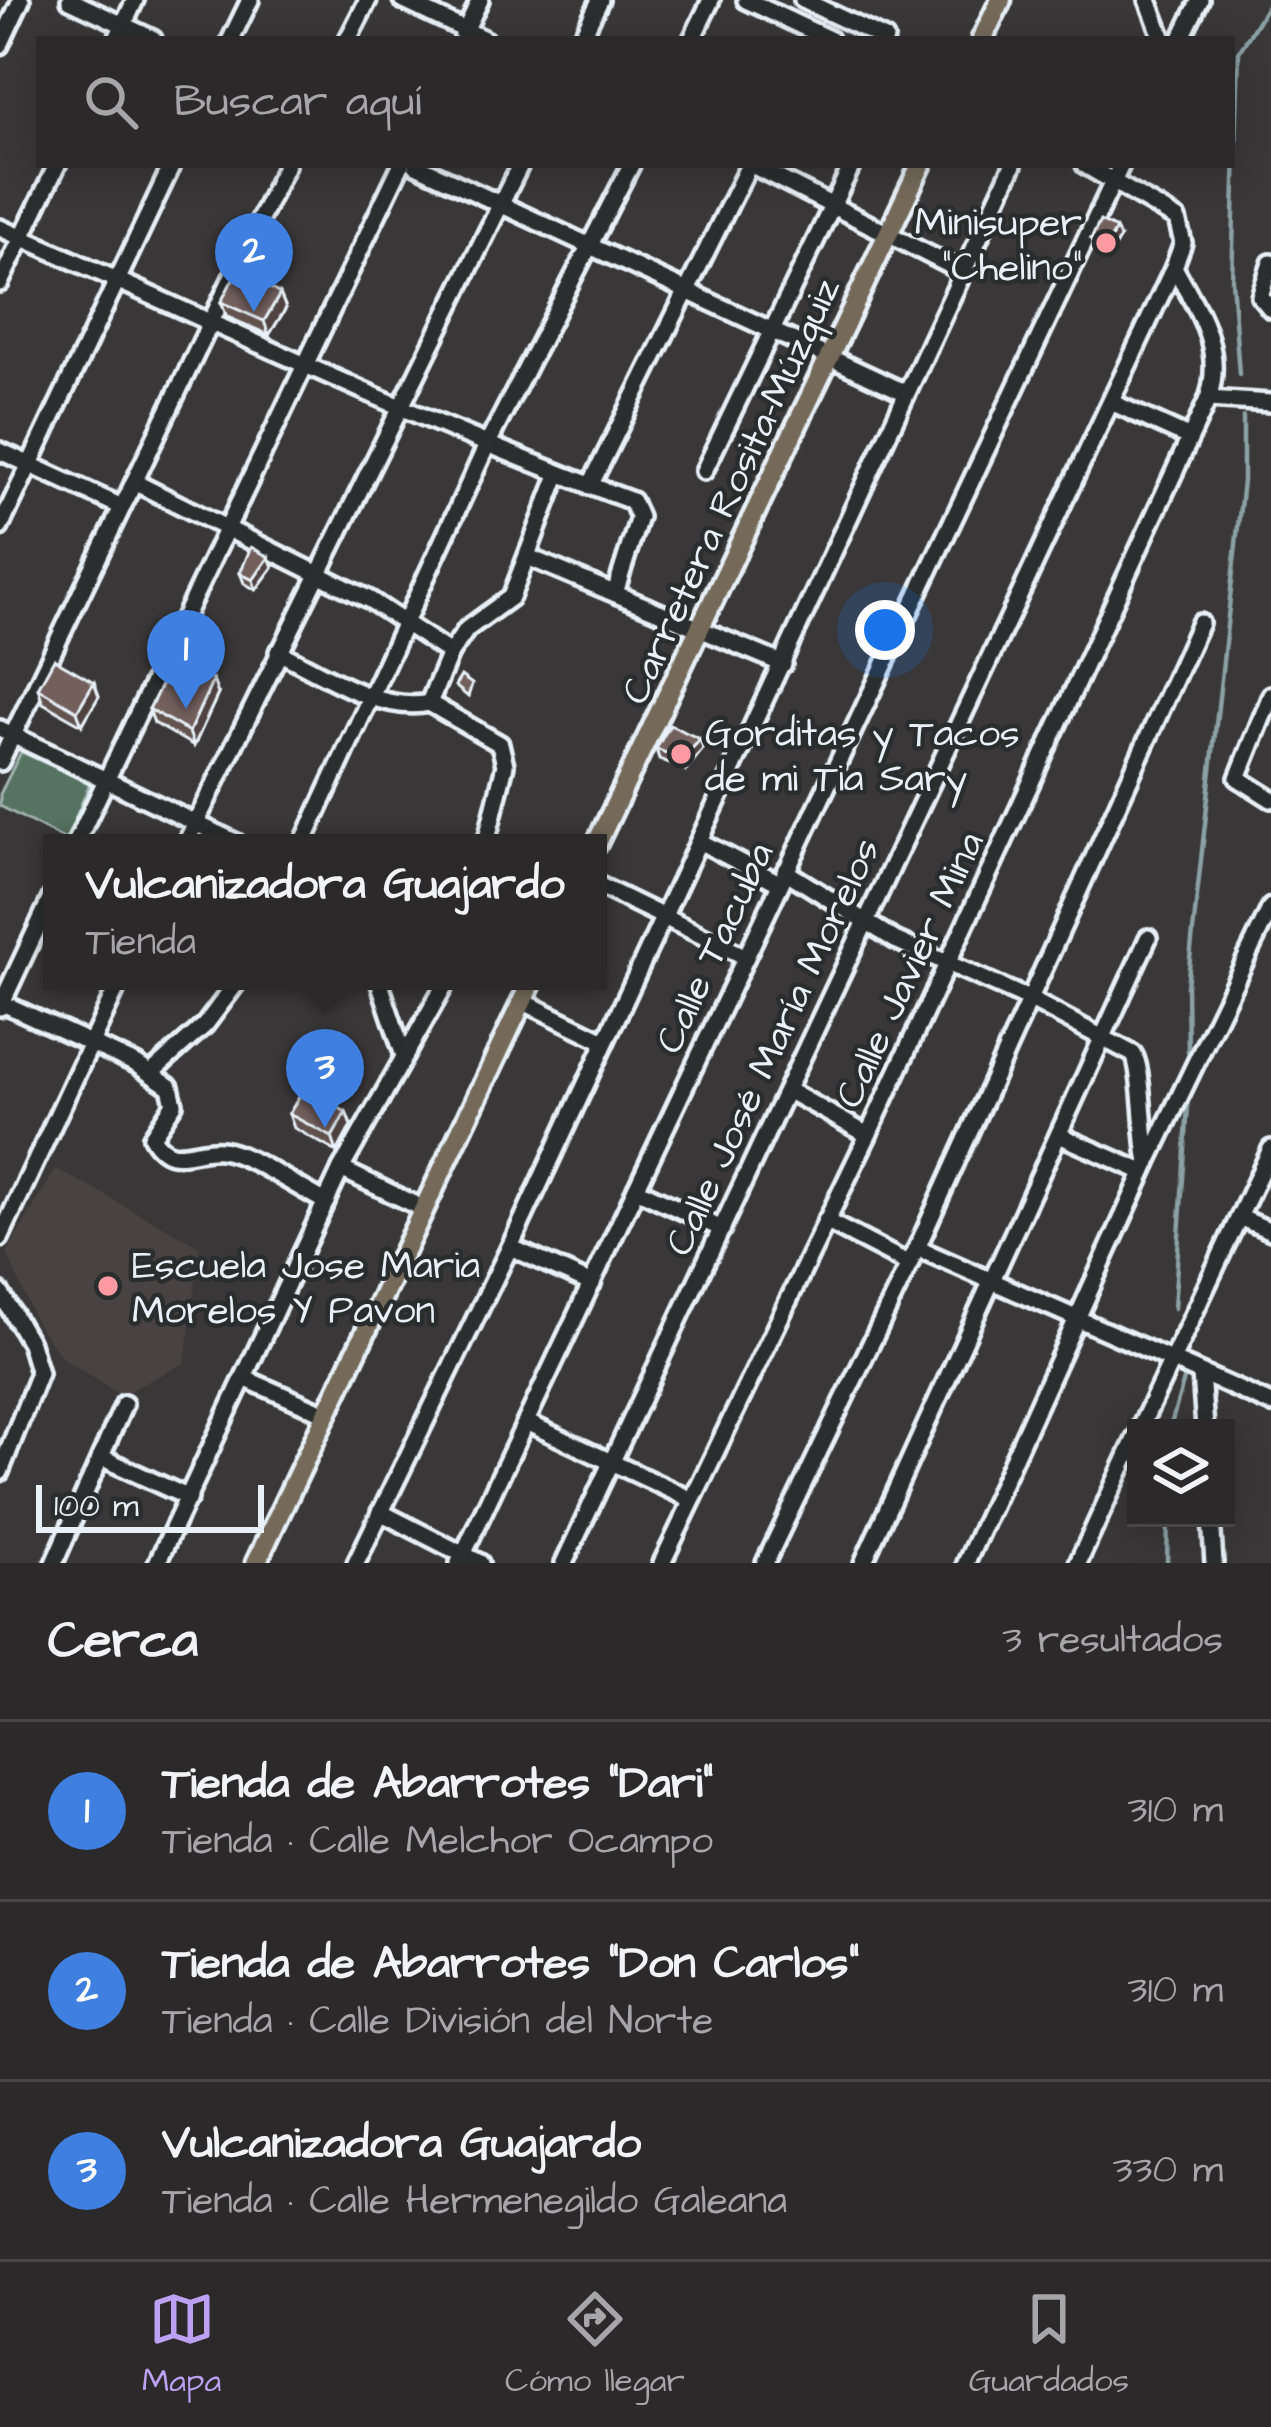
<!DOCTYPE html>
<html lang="es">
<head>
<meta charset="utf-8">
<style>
	body { margin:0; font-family:"Architects Daughter",sans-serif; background:#373535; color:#f1f3f6 }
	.controls { position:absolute; right:36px; bottom:36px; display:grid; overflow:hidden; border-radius:0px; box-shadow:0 6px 30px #0003 }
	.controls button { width:108px; height:108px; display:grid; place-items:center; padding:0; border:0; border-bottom:3px solid #474546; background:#2b2929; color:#f1f3f6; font:60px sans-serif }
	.scale { position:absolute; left:36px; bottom:30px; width:228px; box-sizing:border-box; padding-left:12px; border:6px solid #e8f1f8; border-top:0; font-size:33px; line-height:42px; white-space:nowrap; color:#e8f1f8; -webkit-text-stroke:9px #2a2d2e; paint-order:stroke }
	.you { position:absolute; left:885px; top:630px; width:42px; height:42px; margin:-30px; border:9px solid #fff; border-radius:50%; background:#1a73e8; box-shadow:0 0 0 18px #1a73e833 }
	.badge { display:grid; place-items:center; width:78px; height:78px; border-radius:50%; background:#bca0f2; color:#fff; font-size:39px; font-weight:700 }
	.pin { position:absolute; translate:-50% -99px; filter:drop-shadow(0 3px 6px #0008) }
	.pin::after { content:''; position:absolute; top:63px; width:42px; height:36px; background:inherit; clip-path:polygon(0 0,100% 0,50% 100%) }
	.popup { position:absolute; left:43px; top:834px; width:564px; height:156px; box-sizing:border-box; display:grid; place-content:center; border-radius:0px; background:#2b2929; filter:drop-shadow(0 3px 9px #0005); font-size:39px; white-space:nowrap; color:#a6a6a8 }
	.popup b { font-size:45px; color:#f1f3f6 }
	.popup::after { content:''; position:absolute; left:50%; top:100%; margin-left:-24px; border:24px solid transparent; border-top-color:#2b2929 }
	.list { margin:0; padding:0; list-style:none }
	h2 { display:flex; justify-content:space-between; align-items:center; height:156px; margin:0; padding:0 48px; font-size:51px }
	h2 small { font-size:39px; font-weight:400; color:#a6a6a8 }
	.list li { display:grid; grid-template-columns:78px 1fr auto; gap:36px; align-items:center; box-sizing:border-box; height:180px; padding:0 48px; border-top:3px solid #474546 }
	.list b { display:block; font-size:45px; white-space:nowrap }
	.list p { margin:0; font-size:39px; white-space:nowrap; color:#a6a6a8 }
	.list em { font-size:39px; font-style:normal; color:#a6a6a8 }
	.icon { flex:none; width:66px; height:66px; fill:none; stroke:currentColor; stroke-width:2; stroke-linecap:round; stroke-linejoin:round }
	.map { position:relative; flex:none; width:1271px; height:1563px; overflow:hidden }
	.search { position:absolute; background:#2b2929; box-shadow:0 6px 30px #0003; left:36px; right:36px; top:36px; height:132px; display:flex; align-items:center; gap:30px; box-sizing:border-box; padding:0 42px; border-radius:0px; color:#a6a6a8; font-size:45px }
	.sheet { height:696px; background:#2b2929 }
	nav { display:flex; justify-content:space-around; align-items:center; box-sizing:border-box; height:168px; border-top:3px solid #474546; background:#2b2929; font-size:33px; color:#a6a6a8 }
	nav a { display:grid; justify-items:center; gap:6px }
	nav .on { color:#bca0f2 }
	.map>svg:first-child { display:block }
	.built { fill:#4a4342 }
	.green { fill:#567261; stroke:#9fb2ac; stroke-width:3 }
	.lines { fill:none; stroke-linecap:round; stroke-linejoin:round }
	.stream { stroke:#8ba1a6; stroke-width:4.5 }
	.minor-casing { stroke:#e8f1f8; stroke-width:24 }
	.major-casing { stroke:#e8f1f8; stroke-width:27 }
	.minor { stroke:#2a2d2e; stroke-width:15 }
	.major { stroke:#746a5a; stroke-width:18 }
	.wall { fill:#635350; stroke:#e8f1f8; stroke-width:3 }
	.shaded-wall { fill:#504341; stroke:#e8f1f8; stroke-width:3 }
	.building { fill:#73605d; stroke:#e8f1f8; stroke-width:3 }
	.poi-dot { fill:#ff9aa2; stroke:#2a2d2e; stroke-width:4.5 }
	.labels { text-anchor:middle; stroke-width:9; stroke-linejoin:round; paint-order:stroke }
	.poi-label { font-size:39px; fill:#e8f1f8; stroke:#2a2d2e; text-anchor:start }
	.street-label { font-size:39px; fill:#e8f1f8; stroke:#2a2d2e }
</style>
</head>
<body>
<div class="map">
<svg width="1271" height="1563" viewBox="0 0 1271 1563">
	<rect width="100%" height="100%" fill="#393737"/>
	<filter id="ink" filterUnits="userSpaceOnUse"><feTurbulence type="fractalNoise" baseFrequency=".00833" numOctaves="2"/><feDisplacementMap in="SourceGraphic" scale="24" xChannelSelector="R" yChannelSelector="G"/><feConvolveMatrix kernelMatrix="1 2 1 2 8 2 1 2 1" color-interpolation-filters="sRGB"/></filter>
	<g filter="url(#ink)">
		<!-- built -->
		<path class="built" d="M56 1169 200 1246 185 1363 120 1395 62 1358 35 1321 7 1252Z"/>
		<!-- green -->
		<path class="green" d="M21 752 90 783 66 840 0 806V794Z"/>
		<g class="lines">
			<!-- stream -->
			<g class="stream">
				<path d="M1239 374 1232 280 1239 52 1271 0"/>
				<path d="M1188 1052 1187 986 1243 481V417"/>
				<path d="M1174 1308 1188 1106"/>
				<path d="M1170 1428 1185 1376"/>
				<path d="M1167 1563 1168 1518"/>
			</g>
			<!-- minor casing -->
			<g class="minor-casing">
				<g id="minor">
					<path d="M70 0 153 39"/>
					<path d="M402 0 484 39"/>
					<path d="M746 0 829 39"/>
					<path d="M803 0 885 39"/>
					<path d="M1148 0 1163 39"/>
					<path d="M463 35 480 0"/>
					<path d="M117 39 135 0"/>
					<path d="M231 39 250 0"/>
					<path d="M348 39 368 0"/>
					<path d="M581 39 600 0"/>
					<path d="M692 39 711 0"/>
					<path d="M1181 39 1200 0"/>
					<path d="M0 45 21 0"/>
					<path d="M416 165 904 392"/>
					<path d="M752 165 961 271"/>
					<path d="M0 228C210 320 417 421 632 501L639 517 615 593"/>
					<path d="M1271 263 1260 296 1271 309"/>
					<path d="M0 283 57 165"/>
					<path d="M1208 399 1271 403"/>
					<path d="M1111 402 1188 437"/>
					<path d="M0 451 122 507"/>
					<path d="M704 471 852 165"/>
					<path d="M134 482 370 600 450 653 429 703"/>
					<path d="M590 486 749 165"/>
					<path d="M0 527 172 165"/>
					<path d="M530 558 783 664"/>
					<path d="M278 652C320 672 381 714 429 703L500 744 505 765 486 843"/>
					<path d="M450 653 467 629 511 597 558 475"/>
					<path d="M1271 695 1238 778 1271 799"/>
					<path d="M0 729 237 843"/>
					<path d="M0 762 286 165"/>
					<path d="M699 841 779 883"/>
					<path d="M76 843 401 165"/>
					<path d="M186 843 520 165"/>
					<path d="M303 843 487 445 631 165"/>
					<path d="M785 871 895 940 1031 1000 1133 1054C1143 1066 1142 1138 1148 1162"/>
					<path d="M598 885 744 956"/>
					<path d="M379 981 404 1056"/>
					<path d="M522 1001 604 1041"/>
					<path d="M0 1002 136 1064 170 1087 174 1104 152 1137C170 1169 194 1147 221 1150 248 1153 300 1189 326 1202"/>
					<path d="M0 1007 52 896"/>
					<path d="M151 1073 205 1025 238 981"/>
					<path d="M789 1091 868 1135"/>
					<path d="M1061 1136 1143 1172"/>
					<path d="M341 1169 424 1209"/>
					<path d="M636 1189 722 1229"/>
					<path d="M1239 1217 1271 1231"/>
					<path d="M826 1221 909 1264"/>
					<path d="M0 1238 120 981"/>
					<path d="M510 1247 592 1284"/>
					<path d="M917 1248 1271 1404"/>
					<path d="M0 1292 30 1343 39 1373 0 1472"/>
					<path d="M1201 1374 1205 1428"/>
					<path d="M246 1379 326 1414"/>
					<path d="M528 1423 692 1500"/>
					<path d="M1140 1428 1271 1149"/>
					<path d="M103 1458 189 1498"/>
					<path d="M380 1512 480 1563"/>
					<path d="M1211 1518 1214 1563"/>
					<path d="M54 1563 124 1404"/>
					<path d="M157 1563 341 1169 447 981"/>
					<path d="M356 1563 510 1247 1013 165"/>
					<path d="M459 1563 1121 165"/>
					<path d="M564 1563 1174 267 1183 243 1177 219 1085 165"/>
					<path d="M662 1563 868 1135 1208 399C1225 348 1198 311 1174 267"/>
					<path d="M765 1563 917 1248 1200 623"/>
					<path d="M863 1563 1148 938"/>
					<path d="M966 1563 1148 1162 1271 907"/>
					<path d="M1078 1563 1136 1437"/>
				</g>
			</g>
			<!-- major casing -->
			<g class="major-casing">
				<g id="major">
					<path d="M982 39 1001 0"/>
					<path d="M597 843 921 165"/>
					<path d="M256 1563 532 981"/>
				</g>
			</g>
			<!-- minor -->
			<use href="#minor" class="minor"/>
			<!-- major -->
			<use href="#major" class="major"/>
		</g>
		<!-- wall -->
		<g class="wall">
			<path d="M1120 238 1109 256 1095 248 1091 239Z"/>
			<path d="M280 294 286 308 269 335 227 317 221 302Z"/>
			<path d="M269 557 273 567 256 590 244 583 240 573Z"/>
			<path d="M94 682 99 696 82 725 43 703 38 688Z"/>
			<path d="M218 694 194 746 154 723 149 709Z"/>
			<path d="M700 739 703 749 686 770 659 759 656 749Z"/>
			<path d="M346 1112 351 1126 337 1152 294 1128 289 1114Z"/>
		</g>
		<!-- shaded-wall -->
		<g class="shaded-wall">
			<path d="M1116 229 1120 238 1109 256 1106 247Z"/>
			<path d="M280 294 286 308 269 335 264 321Z"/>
			<path d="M269 557 273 567 256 590 253 580Z"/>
			<path d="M213 680 218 694 194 746 189 732Z"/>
			<path d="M94 682 99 696 82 725 77 711Z"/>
			<path d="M700 739 703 749 686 770 683 760Z"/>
			<path d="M346 1112 351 1126 337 1152 332 1137Z"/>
		</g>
		<!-- building -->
		<g class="building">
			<path d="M1100 221 1116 229 1106 247 1091 239Z"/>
			<path d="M238 269 280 294 264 321 221 302Z"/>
			<path d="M251 547 269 557 253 580 240 573Z"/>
			<path d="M176 656 213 680 189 732 149 709Z"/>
			<path d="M54 659 94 682 77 711 38 688Z"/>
			<path d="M461 676 472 684 468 697 455 686Z"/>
			<path d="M670 725 700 739 683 760 656 749Z"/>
			<path d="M304 1088 346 1112 332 1137 289 1114Z"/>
		</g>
	</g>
	<!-- markers -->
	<g class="poi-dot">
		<circle cx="1106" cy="243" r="12"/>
		<circle cx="681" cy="754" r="12"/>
		<circle cx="108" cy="1286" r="12"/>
	</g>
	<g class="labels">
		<!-- poi labels -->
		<g class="poi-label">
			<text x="1082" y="235" text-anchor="end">Minisuper<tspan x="1082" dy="45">"Chelino"</tspan></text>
			<text x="705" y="746">Gorditas y Tacos<tspan x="705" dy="45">de mi Tia Sary</tspan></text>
			<text x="132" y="1278">Escuela Jose Maria<tspan x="132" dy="45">Morelos Y Pavon</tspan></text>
		</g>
		<!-- street labels -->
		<g class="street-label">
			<text transform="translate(729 490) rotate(-65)" y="14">Carretera Rosita-Múzquiz</text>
			<text transform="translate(713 947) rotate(-65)" y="14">Calle Tacuba</text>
			<text transform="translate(908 969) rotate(-65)" y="14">Calle Javier Mina</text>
			<text transform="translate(771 1046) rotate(-65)" y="14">Calle José María Morelos</text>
		</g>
	</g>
</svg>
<div class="controls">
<button><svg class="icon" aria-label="layers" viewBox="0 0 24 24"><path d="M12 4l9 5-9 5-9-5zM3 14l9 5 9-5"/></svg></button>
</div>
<div class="scale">100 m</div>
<div class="you"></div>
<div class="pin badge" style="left:186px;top:709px;background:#3f7fe0">1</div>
<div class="pin badge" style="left:254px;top:312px;background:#3f7fe0">2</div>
<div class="pin badge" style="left:325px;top:1128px;background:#3f7fe0">3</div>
<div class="popup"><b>Vulcanizadora Guajardo</b>Tienda</div>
<div class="search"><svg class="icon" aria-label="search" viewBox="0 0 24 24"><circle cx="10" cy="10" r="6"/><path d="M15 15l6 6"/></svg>Buscar aquí</div>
</div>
<section class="sheet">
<h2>Cerca<small>3 resultados</small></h2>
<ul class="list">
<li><span class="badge" style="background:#3f7fe0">1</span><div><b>Tienda de Abarrotes &quot;Dari&quot;</b><p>Tienda · Calle Melchor Ocampo</p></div><em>310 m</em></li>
<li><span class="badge" style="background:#3f7fe0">2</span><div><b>Tienda de Abarrotes &quot;Don Carlos&quot;</b><p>Tienda · Calle División del Norte</p></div><em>310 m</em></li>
<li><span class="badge" style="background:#3f7fe0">3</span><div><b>Vulcanizadora Guajardo</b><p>Tienda · Calle Hermenegildo Galeana</p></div><em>330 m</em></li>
</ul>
</section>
<nav>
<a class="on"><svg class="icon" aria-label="map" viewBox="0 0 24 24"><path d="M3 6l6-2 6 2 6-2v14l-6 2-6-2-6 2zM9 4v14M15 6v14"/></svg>Mapa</a>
<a><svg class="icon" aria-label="directions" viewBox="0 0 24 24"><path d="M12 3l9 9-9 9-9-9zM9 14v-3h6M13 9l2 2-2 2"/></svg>Cómo llegar</a>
<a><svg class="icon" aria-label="saved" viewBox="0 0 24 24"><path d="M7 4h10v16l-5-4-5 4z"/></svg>Guardados</a>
</nav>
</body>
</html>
